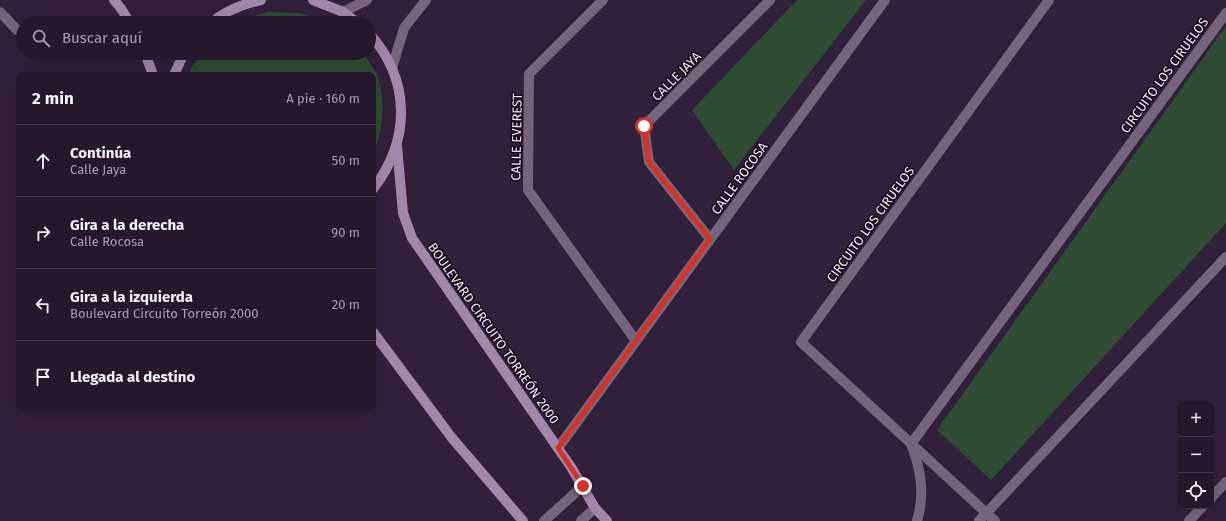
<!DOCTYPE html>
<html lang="es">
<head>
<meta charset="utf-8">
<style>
	body { margin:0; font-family:"Fira Sans",sans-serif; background:#2d2133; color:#f1f3f6 }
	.controls { position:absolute; right:12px; bottom:12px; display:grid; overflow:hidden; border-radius:8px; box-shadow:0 4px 16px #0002 }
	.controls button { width:36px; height:36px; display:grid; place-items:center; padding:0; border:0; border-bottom:1px solid #423747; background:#25182b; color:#f1f3f6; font:20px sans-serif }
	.stop { position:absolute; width:12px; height:12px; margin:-9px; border:3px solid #d93025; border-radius:50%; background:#fff }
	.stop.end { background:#d93025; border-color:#fff; box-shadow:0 1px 4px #0008 }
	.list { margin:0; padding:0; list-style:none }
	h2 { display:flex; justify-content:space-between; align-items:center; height:52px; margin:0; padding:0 16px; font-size:17px }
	h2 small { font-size:13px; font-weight:400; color:#a3a0a9 }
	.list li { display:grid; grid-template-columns:26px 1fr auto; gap:12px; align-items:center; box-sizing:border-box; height:72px; padding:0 16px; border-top:1px solid #423747 }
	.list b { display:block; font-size:15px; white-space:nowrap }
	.list p { margin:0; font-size:13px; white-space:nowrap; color:#a3a0a9 }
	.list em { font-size:13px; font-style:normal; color:#a3a0a9 }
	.icon { flex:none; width:22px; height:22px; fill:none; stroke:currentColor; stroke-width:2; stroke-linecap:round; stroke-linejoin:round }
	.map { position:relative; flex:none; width:1226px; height:521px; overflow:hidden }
	.search { position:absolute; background:#25182b; box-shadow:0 4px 16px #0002; left:16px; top:16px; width:360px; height:44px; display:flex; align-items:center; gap:10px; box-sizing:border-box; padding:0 14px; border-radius:22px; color:#a3a0a9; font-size:15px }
	.panel { position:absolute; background:#25182b; box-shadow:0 4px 16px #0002; left:16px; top:72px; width:360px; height:340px; border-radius:8px }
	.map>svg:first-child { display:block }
	.green { fill:#2f4b33 }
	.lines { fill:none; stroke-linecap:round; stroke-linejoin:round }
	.minor { stroke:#74657a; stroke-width:10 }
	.tertiary { stroke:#74657a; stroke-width:10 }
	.secondary { stroke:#9f88aa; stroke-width:10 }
	.route { stroke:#d93025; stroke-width:5 }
	.labels { text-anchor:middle; stroke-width:3; stroke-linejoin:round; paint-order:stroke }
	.street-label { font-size:13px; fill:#f7ecfd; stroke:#150d18 }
</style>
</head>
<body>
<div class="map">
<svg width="1226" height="521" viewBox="0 0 1226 521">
	<rect width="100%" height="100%" fill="#312039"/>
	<!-- green -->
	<g class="green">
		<path d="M797 0H866L734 170 692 110Z"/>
		<path d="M267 12 300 13 330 23H235Z"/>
		<path d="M1226 26V223L991 480 937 430Z"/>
		<path d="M202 53H363C367 59 371 65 375 71 387 95 384 130 373 153V75H189L191 68Z"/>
	</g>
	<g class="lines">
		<!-- minor -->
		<g class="minor">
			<path d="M603 0 529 74 528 190 636 341"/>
			<path d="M0 12 17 30"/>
			<path d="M710 239 649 162 644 126 770 0"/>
			<path d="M558 448 885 0"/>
			<path d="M1211 498 1226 482"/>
			<path d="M917 521C925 494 921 470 911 444L1226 13"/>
			<path d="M979 521 1226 257"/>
			<path d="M995 521 801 342 1049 0"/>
			<path d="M1189 521 1203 506"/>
		</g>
		<!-- tertiary -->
		<g class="tertiary">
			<path d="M343 12 367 0"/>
			<path d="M392 68 404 28 426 0"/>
			<path d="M544 521 583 486"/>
			<path d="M581 521 595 508"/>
		</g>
		<!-- secondary -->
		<g class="secondary">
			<path d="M114 0 122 10 130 23"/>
			<path d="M313 0 343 12 358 23"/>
			<path d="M211 23C225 11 243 4 261 0"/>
			<path d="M369 33C411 80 411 140 373 189"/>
			<path d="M145 53 153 75"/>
			<path d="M174 75 184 53"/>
			<path d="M397 146 403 213 412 238 571 467 595 508 607 521"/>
			<path d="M373 332 452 438 523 521"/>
		</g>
	</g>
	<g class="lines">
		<!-- route -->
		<path class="route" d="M583 486 558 448 710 239 649 162 644 126"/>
	</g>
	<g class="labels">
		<!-- street labels -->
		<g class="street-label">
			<text transform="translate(1164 75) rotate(-54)" y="5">CIRCUITO LOS CIRUELOS</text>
			<text transform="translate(676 76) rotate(-45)" y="5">CALLE JAYA</text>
			<text transform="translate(516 137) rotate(-89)" y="5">CALLE EVEREST</text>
			<text transform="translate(739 178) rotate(-54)" y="5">CALLE ROCOSA</text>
			<text transform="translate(870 224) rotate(-54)" y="5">CIRCUITO LOS CIRUELOS</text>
			<text transform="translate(494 333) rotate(55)" y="5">BOULEVARD CIRCUITO TORREÓN 2000</text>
		</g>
	</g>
</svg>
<div class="controls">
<button>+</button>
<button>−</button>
<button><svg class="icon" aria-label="locate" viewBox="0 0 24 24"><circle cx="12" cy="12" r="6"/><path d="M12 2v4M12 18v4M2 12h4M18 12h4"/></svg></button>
</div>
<div class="stop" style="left:644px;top:126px"></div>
<div class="stop end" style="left:583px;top:486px"></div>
<div class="search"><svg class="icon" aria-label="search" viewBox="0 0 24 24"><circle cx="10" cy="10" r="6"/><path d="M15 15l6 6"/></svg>Buscar aquí</div>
<section class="panel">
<h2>2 min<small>A pie · 160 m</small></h2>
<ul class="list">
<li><svg class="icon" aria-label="ahead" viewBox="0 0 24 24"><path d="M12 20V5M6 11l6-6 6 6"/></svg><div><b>Continúa</b><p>Calle Jaya</p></div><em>50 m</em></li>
<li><svg class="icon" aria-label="right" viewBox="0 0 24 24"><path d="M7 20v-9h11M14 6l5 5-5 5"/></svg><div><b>Gira a la derecha</b><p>Calle Rocosa</p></div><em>90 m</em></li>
<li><svg class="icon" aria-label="left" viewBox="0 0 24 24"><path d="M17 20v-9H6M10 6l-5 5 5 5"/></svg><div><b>Gira a la izquierda</b><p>Boulevard Circuito Torreón 2000</p></div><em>20 m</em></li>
<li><svg class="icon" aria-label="arrive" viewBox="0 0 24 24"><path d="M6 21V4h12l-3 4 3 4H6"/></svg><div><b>Llegada al destino</b></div></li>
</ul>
</section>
</div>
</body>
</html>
